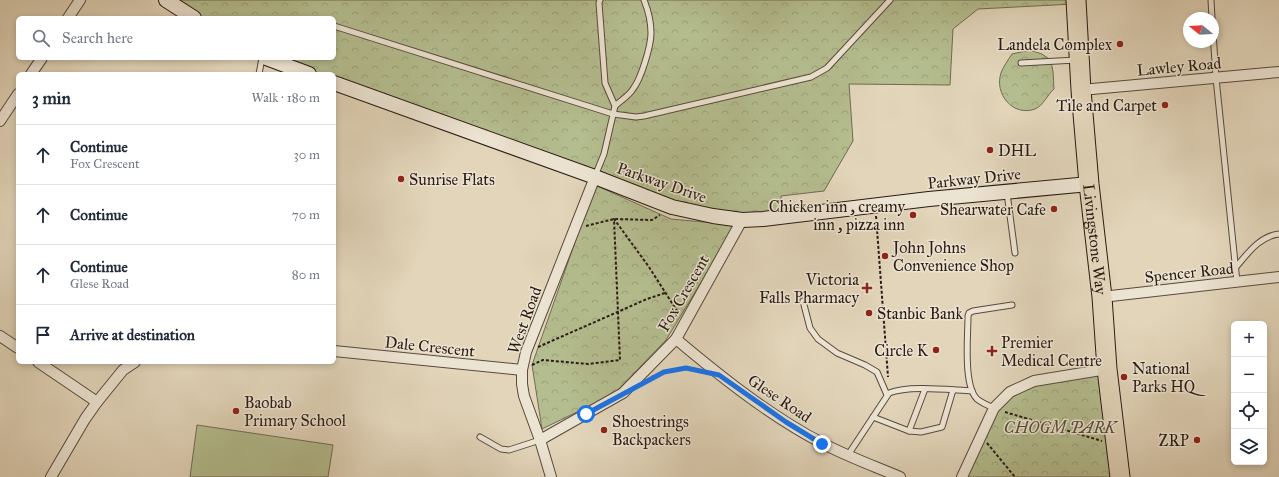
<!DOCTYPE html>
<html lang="en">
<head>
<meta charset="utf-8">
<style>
	body { margin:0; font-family:"IM FELL Great Primer",serif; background:#f2f2f3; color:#1f2937 }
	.controls { position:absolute; right:12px; bottom:12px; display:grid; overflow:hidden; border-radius:6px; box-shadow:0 2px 6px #0003 }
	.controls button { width:36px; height:36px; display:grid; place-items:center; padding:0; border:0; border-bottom:1px solid #e0e1e3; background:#fff; color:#1f2937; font:20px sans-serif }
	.compass { position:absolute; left:1183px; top:12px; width:36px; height:36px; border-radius:50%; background:#fff; box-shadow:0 2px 6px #0003; rotate:288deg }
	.stop { position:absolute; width:12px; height:12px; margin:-9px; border:3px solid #1a73e8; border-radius:50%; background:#fff }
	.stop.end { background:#1a73e8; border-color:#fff; box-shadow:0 1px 4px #0008 }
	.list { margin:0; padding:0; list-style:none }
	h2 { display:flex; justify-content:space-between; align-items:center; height:52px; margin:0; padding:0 16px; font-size:17px }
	h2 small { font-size:13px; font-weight:400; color:#747a83 }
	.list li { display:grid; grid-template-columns:26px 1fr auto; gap:12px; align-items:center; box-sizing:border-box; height:60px; padding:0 16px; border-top:1px solid #e0e1e3 }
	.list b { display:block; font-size:15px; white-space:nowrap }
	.list p { margin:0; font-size:13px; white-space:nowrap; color:#747a83 }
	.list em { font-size:13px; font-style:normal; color:#747a83 }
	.icon { flex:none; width:22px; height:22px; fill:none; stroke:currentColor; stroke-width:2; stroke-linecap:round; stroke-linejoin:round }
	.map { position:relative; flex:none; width:1279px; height:477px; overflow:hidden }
	.search { position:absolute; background:#fff; box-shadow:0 2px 6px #0003; left:16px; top:16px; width:320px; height:44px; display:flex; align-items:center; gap:10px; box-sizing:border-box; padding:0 14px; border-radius:6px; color:#747a83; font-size:15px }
	.panel { position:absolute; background:#fff; box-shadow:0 2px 6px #0003; left:16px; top:72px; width:320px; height:292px; border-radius:6px }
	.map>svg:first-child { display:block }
	.park { fill:url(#park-crowns); stroke:#706c52 }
	.pitch { fill:#b4bd8f; stroke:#706c52 }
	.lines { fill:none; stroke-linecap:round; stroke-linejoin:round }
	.lane-casing { stroke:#594a3e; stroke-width:7 }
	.street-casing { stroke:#594a3e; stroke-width:12 }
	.secondary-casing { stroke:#2b1b15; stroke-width:16 }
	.highway-casing { stroke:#2b1b15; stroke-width:21 }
	.path { stroke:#2b1b15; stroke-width:2; stroke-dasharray:3 2; stroke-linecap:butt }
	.lane { stroke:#ece4d2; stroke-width:5 }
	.street { stroke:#ece4d2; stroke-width:10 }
	.secondary { stroke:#ece4d2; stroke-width:14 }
	.highway { stroke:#e2d5ba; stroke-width:19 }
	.route { stroke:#1a73e8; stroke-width:5 }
	.poi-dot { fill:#8f2418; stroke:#ece4d2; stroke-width:1.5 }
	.labels { text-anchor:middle; stroke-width:3; stroke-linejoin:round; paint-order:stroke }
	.poi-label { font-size:16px; fill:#2b1b15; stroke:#ece4d2; text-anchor:start }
	.street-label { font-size:16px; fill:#2b1b15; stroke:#ece4d2 }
	.park-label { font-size:16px; font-style:italic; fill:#544c3a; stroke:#ece4d2 }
</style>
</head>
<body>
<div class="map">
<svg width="1279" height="477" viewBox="0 0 1279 477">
	<defs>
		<pattern id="park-crowns" width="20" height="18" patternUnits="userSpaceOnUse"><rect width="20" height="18" fill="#b4bd8f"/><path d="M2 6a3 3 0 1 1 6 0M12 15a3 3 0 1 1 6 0" fill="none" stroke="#9ba27a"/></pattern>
	</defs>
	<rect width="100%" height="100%" fill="#e2d5ba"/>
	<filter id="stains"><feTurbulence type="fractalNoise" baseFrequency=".005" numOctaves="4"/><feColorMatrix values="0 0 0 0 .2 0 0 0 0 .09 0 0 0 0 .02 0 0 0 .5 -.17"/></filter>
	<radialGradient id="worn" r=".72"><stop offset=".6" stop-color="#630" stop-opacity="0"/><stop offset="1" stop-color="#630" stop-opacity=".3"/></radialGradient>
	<!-- park -->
	<g class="park">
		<path d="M166 0H1073V4L978 9 953 29 950 85 849 84 853 141 824 191 781 196 782 213 739 219 666 203 334 81V74H315L273 58H334V18H194Z"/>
		<path d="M1030 50C1035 52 1041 53 1045 56 1055 61 1053 80 1054 89 1047 95 1044 105 1035 109 1013 117 994 94 1001 73 1003 67 1008 60 1012 54Z"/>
		<path d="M595 185 671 219 736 225 666 340 614 394 542 429 532 365Z"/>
		<path d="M1105 369 1115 477H963L994 408 1034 381Z"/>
	</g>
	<!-- pitch -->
	<path class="pitch" d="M197 425 333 445 328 477H190Z"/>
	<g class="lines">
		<!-- lane casing -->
		<g class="lane-casing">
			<g id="lane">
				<path d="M1211 0 1212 18"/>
				<path d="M334 26 613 114 636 117 644 116 811 77 827 68 890 0"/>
				<path d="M1213 32 1216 78 1237 282"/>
				<path d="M1021 63 1076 60"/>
				<path d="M259 74 262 58"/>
				<path d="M615 106C621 100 629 96 633 89 641 79 651 46 651 33 651 22 648 10 644 0"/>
				<path d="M595 176 604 154 615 106 605 83 599 3 600 0"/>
				<path d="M1007 193 1015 253"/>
				<path d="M1236 267C1248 253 1260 236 1279 234"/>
				<path d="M803 301 810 328 818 339 837 353 865 365 877 372 887 395"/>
				<path d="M994 408C989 406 982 403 977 399 963 385 968 336 968 316L969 313 973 311 1012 305"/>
				<path d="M873 417 909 431 921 432 942 427 953 390"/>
				<path d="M909 431 925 389"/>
				<path d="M480 437 501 449 509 450 540 440"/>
				<path d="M848 455 889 393C910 385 949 390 972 391"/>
			</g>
		</g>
		<!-- street casing -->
		<g class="street-casing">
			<g id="street">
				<path d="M68 18 80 0"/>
				<path d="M31 74 42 58"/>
				<path d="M1081 90 1279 72"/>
				<path d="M0 121 18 94"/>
				<path d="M1102 297 1279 277"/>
				<path d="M0 336 18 348"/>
				<path d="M676 339C720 376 770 416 822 443 846 456 874 466 900 477"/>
				<path d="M334 351 522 370"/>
				<path d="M38 362 97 402"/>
				<path d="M540 440 623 393 676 339 742 220"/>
				<path d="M51 477 85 419 97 402 123 370 135 362"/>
				<path d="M551 477 540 440 524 396 522 384V370L526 352 595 177"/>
				<path d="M962 477 994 408 1010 392 1034 381 1107 369"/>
			</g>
		</g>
		<!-- secondary casing -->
		<g class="secondary-casing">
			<g id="secondary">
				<path d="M166 0 194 18"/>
				<path d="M266 58 309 74"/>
				<path d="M334 83 595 177 672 207 713 216 742 220 763 219 929 199 1089 184"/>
			</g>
		</g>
		<!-- highway casing -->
		<g class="highway-casing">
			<g id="highway">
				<path id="s1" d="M1076 0 1081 90 1089 184 1102 297 1107 369 1120 477"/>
			</g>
		</g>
		<!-- path -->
		<g class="path">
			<path d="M876 216 888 377"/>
			<path d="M586 226 614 219 652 220 660 215"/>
			<path d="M538 347 647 299 665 293"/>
			<path d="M532 365 543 360 588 364 620 360 614 219 649 267 679 314"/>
			<path d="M652 377C667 370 682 367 698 370"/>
			<path d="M1005 412 1102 441"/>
			<path d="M987 443 1015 477"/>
		</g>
		<!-- lane -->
		<use href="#lane" class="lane"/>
		<!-- street -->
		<use href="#street" class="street"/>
		<!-- secondary -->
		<use href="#secondary" class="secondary"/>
		<!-- highway -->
		<use href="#highway" class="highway"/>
	</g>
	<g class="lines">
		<!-- route -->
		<path class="route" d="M586 414 664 372 686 368 719 375 786 422 822 444"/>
	</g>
	<!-- markers -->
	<g class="poi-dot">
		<circle cx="1120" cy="44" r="4"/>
		<circle cx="1165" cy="105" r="4"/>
		<circle cx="990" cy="150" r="4"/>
		<circle cx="401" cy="179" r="4"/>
		<circle cx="1054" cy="209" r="4"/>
		<circle cx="913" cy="215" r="4"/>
		<circle cx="885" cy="256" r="4"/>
		<path d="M865 282h4v4h4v4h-4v4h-4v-4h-4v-4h4z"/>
		<circle cx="869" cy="313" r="4"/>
		<circle cx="936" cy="350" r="4"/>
		<path d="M990 345h4v4h4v4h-4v4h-4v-4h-4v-4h4z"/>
		<circle cx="1124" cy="377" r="4"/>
		<circle cx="236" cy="411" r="4"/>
		<circle cx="604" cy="430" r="4"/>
		<circle cx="1197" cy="440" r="4"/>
	</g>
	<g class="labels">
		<!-- poi labels -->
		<g class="poi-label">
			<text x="1112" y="50" text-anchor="end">Landela Complex</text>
			<text x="1157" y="111" text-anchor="end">Tile and Carpet</text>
			<text x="998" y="156">DHL</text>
			<text x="409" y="185">Sunrise Flats</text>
			<text x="905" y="212" text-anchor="end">Chicken inn , creamy<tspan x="905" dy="18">inn , pizza inn</tspan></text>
			<text x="1046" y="215" text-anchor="end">Shearwater Cafe</text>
			<text x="893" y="253">John Johns<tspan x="893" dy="18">Convenience Shop</tspan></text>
			<text x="859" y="285" text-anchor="end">Victoria<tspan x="859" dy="18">Falls Pharmacy</tspan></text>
			<text x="877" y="319">Stanbic Bank</text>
			<text x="1001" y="348">Premier<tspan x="1001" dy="18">Medical Centre</tspan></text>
			<text x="928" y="356" text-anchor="end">Circle K</text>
			<text x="1132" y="374">National<tspan x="1132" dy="18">Parks HQ</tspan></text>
			<text x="244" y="408">Baobab<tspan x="244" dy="18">Primary School</tspan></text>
			<text x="612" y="427">Shoestrings<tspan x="612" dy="18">Backpackers</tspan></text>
			<text x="1189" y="446" text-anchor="end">ZRP</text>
		</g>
		<!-- street labels -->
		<g class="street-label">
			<text transform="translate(1179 66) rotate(-5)" y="6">Lawley Road</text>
			<text transform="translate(974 178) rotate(-6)" y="6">Parkway Drive</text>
			<text transform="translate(662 182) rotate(19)" y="6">Parkway Drive</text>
			<text dy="6" stroke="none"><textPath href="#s1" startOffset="240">Livingstone Way</textPath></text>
			<text transform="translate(1189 272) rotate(-6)" y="6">Spencer Road</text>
			<text transform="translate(683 293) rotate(-60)" y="6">Fox Crescent</text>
			<text transform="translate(524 320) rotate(-70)" y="6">West Road</text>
			<text transform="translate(430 346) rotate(6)" y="6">Dale Crescent</text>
			<text transform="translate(780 398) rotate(34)" y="6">Glese Road</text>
		</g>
		<!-- park labels -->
		<g class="park-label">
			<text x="1060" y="433">CHOGM PARK</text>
		</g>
	</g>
	<rect width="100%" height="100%" filter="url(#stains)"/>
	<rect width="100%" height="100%" fill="url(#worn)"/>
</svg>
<div class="controls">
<button>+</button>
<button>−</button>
<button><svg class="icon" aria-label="locate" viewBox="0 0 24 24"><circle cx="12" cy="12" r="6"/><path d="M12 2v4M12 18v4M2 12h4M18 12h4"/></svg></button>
<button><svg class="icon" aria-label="layers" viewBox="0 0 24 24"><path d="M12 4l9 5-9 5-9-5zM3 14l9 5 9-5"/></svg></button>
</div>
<svg class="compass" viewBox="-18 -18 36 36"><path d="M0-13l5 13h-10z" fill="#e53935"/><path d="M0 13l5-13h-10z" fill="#747a83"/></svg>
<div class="stop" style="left:586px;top:414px"></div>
<div class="stop end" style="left:822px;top:444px"></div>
<div class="search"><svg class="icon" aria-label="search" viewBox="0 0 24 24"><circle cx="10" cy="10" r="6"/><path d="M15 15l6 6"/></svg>Search here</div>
<section class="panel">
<h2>3 min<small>Walk · 180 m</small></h2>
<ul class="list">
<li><svg class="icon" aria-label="ahead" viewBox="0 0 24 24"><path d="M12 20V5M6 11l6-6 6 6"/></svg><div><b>Continue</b><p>Fox Crescent</p></div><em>30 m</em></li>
<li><svg class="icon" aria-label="ahead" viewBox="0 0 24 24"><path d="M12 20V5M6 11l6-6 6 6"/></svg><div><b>Continue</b></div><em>70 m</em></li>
<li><svg class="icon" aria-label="ahead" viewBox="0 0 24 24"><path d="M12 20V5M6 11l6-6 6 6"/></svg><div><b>Continue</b><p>Glese Road</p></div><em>80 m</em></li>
<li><svg class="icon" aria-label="arrive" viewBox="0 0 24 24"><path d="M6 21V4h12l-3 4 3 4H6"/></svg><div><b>Arrive at destination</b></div></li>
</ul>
</section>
</div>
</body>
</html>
